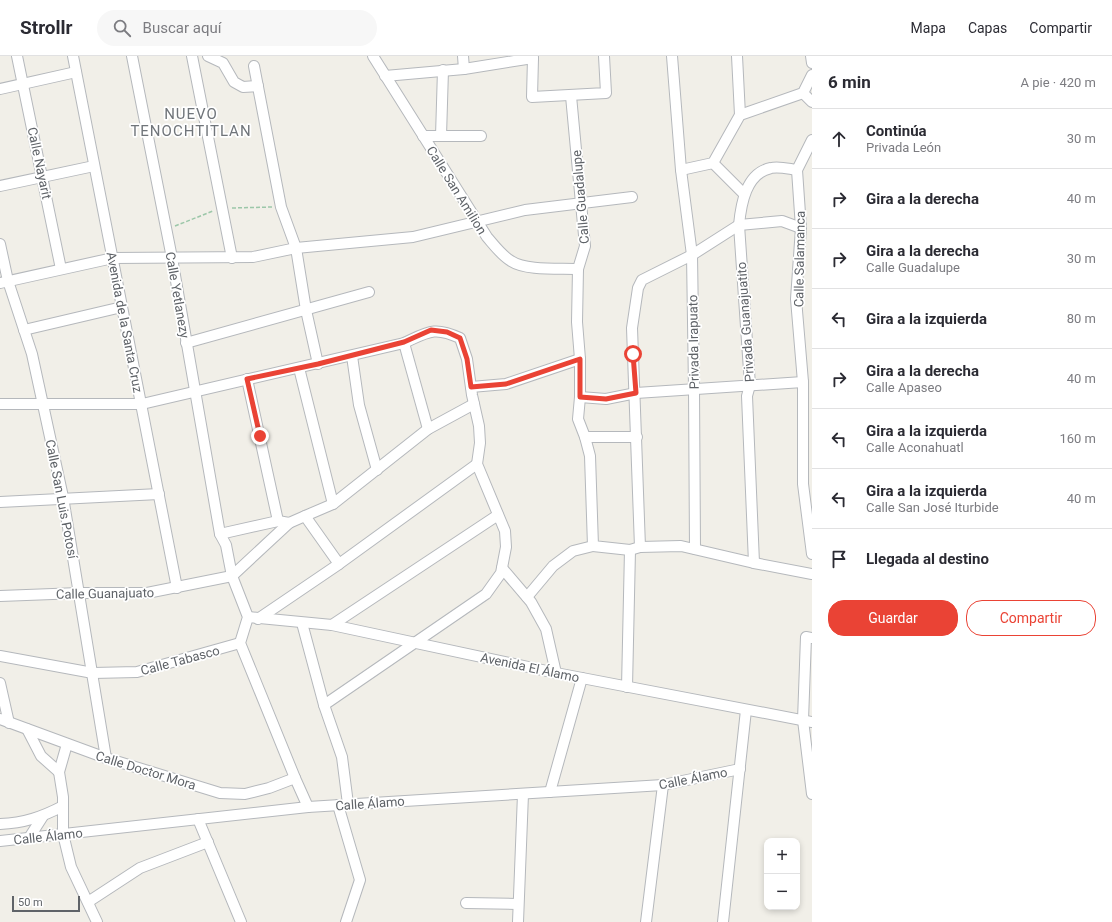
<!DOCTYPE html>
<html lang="es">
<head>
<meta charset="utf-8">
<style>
	body { margin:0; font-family:Roboto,sans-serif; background:#f7f7f7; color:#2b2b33 }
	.controls { position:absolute; right:12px; bottom:12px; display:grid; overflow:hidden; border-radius:8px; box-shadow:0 2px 6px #0003 }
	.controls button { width:36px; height:36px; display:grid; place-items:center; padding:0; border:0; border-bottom:1px solid #e1e1e2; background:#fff; color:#2b2b33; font:20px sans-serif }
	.scale { position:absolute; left:12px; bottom:10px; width:68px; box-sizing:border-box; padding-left:4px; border:2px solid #5f6368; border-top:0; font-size:11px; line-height:14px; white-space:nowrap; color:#5f6368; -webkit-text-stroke:3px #fff; paint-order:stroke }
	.stop { position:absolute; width:12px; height:12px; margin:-9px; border:3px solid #ea4335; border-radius:50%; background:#fff }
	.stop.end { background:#ea4335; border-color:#fff; box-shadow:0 1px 4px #0008 }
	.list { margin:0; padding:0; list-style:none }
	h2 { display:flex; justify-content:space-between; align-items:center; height:52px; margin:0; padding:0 16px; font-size:17px }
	h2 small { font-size:13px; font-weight:400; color:#7c7c81 }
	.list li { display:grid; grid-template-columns:26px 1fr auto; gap:12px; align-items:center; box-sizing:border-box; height:60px; padding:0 16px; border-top:1px solid #e1e1e2 }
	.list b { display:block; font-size:15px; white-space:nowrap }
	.list p { margin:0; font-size:13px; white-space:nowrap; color:#7c7c81 }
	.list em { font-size:13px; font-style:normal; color:#7c7c81 }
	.actions { display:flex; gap:8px; padding:12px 16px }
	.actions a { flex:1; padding:9px 0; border:1px solid #ea4335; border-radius:16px; text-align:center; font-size:14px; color:#ea4335 }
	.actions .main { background:#ea4335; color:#fff }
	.icon { flex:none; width:22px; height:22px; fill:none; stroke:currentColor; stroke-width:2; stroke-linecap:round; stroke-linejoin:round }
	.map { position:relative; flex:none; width:812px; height:866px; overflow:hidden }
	header { display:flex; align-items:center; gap:24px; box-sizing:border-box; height:56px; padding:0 20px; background:#fff; border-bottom:1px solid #e1e1e2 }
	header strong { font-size:19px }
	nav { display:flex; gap:22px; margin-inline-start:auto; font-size:14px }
	.search { width:280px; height:36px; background:#f7f7f7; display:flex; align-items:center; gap:10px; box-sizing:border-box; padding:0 14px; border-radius:22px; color:#7c7c81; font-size:15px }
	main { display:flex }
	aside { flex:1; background:#fff }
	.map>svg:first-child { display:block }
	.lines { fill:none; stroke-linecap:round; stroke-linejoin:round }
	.minor-casing { stroke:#b5b8bc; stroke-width:12 }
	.path { stroke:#9cc7a9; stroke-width:1.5; stroke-dasharray:4 2; stroke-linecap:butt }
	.minor { stroke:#fff; stroke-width:10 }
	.route { stroke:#ea4335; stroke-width:5 }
	.labels { text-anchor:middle; stroke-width:3.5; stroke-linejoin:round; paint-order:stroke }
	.street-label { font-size:13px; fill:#5f6368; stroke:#fff }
	.quarter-label { font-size:15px; letter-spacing:1px; fill:#70757a; stroke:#fff }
</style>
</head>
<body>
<header>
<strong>Strollr</strong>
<div class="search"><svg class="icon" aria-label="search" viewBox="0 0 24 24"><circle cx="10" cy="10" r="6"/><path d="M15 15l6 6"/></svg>Buscar aquí</div>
<nav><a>Mapa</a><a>Capas</a><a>Compartir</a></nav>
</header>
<main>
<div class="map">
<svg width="812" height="866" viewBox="0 0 812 866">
	<rect width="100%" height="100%" fill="#f1efe8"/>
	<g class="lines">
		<!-- minor casing -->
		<g class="minor-casing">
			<g id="minor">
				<path d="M17 0 61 213"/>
				<path d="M73 0 177 532"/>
				<path d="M132 0 172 202 220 478 226 489 232 520 248 561 240 587 295 722 308 751"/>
				<path d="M192 0 232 202"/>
				<path d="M208 0 223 7 234 26 243 31 258 30"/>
				<path d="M373 0 487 181C494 189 501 199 511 205 526 215 560 212 578 213"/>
				<path d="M463 0 464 13"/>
				<path d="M672 0 681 114 692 199 694 333 695 493"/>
				<path d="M737 0 740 59"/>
				<path d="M811 0 812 7"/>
				<path d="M533 2 532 41 606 37 604 0"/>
				<path d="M254 10 281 151 296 192 306 254 318 308"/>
				<path d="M385 20 464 13 533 2 532 0"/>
				<path d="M0 33 76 16"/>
				<path d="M803 37 812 46"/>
				<path d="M571 40 585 190 578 213 577 266 580 303V341L578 363 585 381 590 400 593 490 630 494 640 491 681 490 754 507 812 518"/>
				<path d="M423 80H481"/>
				<path d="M441 80 443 14"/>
				<path d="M812 84 797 114 801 172 796 243 803 326V428L812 498"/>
				<path d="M713 107 744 138"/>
				<path d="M681 114 713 107 740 59 803 37 812 19"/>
				<path d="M0 130 94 110"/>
				<path d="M0 188 8 225 32 298 63 441 106 702"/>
				<path d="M0 227 113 202 253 201 296 192 413 181 525 154 632 141"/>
				<path d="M24 274 122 251"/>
				<path d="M186 287 369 236"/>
				<path d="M404 287 428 373"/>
				<path d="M352 300 359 349 377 414"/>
				<path d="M299 312 333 448"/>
				<path d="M247 323 278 465"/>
				<path d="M471 331 506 328 580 303"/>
				<path d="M580 341 606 343 636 337 803 326"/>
				<path d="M0 348H142L404 287C428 276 434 270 460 282L467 303 472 339 479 370 480 387 477 408 505 475 506 491 501 517 486 538 324 649"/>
				<path d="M585 381H637"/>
				<path d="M0 446 159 438"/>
				<path d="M305 460 333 448 428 373 474 348"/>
				<path d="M220 478 278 465 289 467 305 460 339 508"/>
				<path d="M640 491 632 272 638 232 642 224 692 199 739 169 782 165 801 172"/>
				<path d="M754 507 747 340 750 329 739 169C741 148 746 117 771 112 779 110 789 113 797 114"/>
				<path d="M502 512 531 546 546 573 556 617"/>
				<path d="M0 540 79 537H147L232 520 289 467"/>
				<path d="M527 541 553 510 573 495 593 490"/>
				<path d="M248 561 332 569 556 617 812 666"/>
				<path d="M258 563 339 508 477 408"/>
				<path d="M302 567 324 649 342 701 348 748"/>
				<path d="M332 569 498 459"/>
				<path d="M812 582 806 581 803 664 812 738"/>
				<path d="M0 600 93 617 137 616 240 587"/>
				<path d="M0 627 9 667"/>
				<path d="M627 631 630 494"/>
				<path d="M0 663 106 702 220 737 245 738 269 732 295 722"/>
				<path d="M27 673 41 700 59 716"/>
				<path d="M67 688 59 716 63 741V778L71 811 97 866"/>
				<path d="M550 736 582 622"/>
				<path d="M338 749 360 824 346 866"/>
				<path d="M198 763 241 866"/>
				<path d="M0 768C24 767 42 761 63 750"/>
				<path d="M29 782 43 760"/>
				<path d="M0 785 308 751 663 729 740 713"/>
				<path d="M88 846 140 812 208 786"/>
				<path d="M466 847 517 848"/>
				<path d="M518 866 523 738"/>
				<path d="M646 866 663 729"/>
				<path d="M723 866 746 654"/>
			</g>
		</g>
		<!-- path -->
		<g class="path">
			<path d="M232 152 272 151"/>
			<path d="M175 170 213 155"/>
		</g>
		<!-- minor -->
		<use href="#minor" class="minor"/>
	</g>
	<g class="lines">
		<!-- route -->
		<path class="route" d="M260 380 247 323 318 308 404 286 431 274 447 276 460 282 467 303 471 331 506 328 580 303V341L606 343 636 337 633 298"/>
	</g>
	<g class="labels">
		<!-- street labels -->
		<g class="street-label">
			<text transform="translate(40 107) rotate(78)" y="5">Calle Nayarit</text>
			<text transform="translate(457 134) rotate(58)" y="5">Calle San Amilion</text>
			<text transform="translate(580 141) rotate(-95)" y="5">Calle Guadalupe</text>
			<text transform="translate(799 203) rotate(-89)" y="5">Calle Salamanca</text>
			<text transform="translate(178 239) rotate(80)" y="5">Calle Yetlanezy</text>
			<text transform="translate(125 266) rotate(79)" y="5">Avenida de la Santa Cruz</text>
			<text transform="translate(745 266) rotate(-94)" y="5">Privada Guanajuatito</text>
			<text transform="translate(693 286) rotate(-91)" y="5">Privada Irapuato</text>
			<text transform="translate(62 443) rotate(79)" y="5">Calle San Luis Potosí</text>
			<text transform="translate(105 537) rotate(-1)" y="5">Calle Guanajuato</text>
			<text transform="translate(180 604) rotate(-15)" y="5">Calle Tabasco</text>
			<text transform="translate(530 611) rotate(12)" y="5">Avenida El Álamo</text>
			<text transform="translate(146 714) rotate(17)" y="5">Calle Doctor Mora</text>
			<text transform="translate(693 722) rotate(-11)" y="5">Calle Álamo</text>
			<text transform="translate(370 747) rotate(-4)" y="5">Calle Álamo</text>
			<text transform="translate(48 780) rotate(-6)" y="5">Calle Álamo</text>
		</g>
		<!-- quarter labels -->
		<g class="quarter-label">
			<text x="191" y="63">NUEVO<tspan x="191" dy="17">TENOCHTITLAN</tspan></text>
		</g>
	</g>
</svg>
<div class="controls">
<button>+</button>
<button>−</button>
</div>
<div class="scale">50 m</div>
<div class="stop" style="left:633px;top:298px"></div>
<div class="stop end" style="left:260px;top:380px"></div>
</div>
<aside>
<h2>6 min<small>A pie · 420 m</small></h2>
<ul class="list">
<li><svg class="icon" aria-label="ahead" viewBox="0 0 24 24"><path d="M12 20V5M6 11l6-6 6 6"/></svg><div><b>Continúa</b><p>Privada León</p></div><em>30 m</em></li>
<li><svg class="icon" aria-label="right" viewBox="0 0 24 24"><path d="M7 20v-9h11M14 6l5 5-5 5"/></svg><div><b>Gira a la derecha</b></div><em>40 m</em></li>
<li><svg class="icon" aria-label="right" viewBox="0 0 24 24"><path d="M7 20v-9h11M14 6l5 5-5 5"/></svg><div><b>Gira a la derecha</b><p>Calle Guadalupe</p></div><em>30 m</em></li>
<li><svg class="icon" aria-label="left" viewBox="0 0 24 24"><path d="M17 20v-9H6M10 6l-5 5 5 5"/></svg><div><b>Gira a la izquierda</b></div><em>80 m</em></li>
<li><svg class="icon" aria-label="right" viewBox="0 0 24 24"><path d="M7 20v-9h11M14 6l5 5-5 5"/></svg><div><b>Gira a la derecha</b><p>Calle Apaseo</p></div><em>40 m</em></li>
<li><svg class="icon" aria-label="left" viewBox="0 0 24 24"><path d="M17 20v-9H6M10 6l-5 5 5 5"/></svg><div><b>Gira a la izquierda</b><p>Calle Aconahuatl</p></div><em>160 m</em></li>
<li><svg class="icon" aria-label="left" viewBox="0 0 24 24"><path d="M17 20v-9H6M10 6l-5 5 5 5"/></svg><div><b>Gira a la izquierda</b><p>Calle San José Iturbide</p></div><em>40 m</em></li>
<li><svg class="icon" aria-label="arrive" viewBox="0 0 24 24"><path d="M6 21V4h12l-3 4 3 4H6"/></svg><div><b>Llegada al destino</b></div></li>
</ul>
<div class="actions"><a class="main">Guardar</a><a>Compartir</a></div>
</aside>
</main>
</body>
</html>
